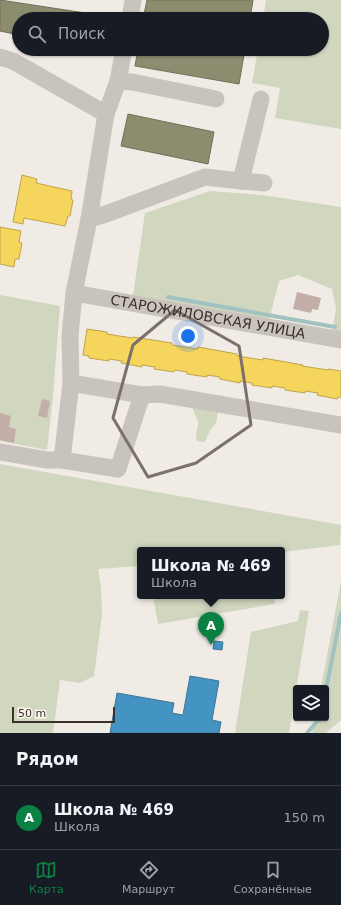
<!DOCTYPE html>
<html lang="ru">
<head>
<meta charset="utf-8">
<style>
	body { margin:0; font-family:"DejaVu Sans",sans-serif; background:#20242c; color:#f1f3f6 }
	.controls { position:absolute; right:12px; bottom:12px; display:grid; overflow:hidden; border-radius:4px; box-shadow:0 1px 3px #0004 }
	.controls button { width:36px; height:36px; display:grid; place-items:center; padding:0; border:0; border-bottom:1px solid #363941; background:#171b24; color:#f1f3f6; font:20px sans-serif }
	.scale { position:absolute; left:12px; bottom:10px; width:103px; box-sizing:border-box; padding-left:4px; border:2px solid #3b302b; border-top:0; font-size:11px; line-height:14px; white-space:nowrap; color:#3b302b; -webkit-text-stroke:3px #fbf5ee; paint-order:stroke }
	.you { position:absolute; left:188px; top:336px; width:14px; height:14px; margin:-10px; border:3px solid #fff; border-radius:50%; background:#1a73e8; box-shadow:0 0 0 6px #1a73e833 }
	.badge { display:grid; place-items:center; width:26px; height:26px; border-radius:50%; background:#0b8043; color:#fff; font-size:13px; font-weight:700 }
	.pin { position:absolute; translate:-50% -33px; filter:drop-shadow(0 1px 2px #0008) }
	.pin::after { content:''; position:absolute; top:21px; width:14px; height:12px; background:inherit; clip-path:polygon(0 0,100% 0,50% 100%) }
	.popup { position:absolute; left:137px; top:547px; width:148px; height:52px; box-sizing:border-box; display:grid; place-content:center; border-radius:4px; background:#171b24; filter:drop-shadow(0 1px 3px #0005); font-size:13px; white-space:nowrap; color:#9ea1a6 }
	.popup b { font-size:15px; color:#f1f3f6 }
	.popup::after { content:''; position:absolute; left:50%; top:100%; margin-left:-8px; border:8px solid transparent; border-top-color:#171b24 }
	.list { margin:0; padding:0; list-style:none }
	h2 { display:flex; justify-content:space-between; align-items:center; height:52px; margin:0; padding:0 16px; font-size:17px }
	h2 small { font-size:13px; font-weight:400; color:#9ea1a6 }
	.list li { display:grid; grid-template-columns:26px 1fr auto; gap:12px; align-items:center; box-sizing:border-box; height:64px; padding:0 16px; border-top:1px solid #363941 }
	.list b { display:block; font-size:15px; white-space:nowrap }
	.list p { margin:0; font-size:13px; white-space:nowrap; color:#9ea1a6 }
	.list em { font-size:13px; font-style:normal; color:#9ea1a6 }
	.icon { flex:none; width:22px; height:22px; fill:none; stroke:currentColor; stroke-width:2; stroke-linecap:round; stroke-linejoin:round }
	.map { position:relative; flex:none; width:341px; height:733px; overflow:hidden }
	.search { position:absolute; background:#171b24; box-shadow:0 1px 3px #0004; left:12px; right:12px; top:12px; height:44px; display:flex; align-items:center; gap:10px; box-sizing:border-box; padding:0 14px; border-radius:22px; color:#9ea1a6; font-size:15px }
	.sheet { height:116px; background:#171b24 }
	nav { display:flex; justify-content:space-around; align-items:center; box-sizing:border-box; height:56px; border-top:1px solid #363941; background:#171b24; font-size:11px; color:#9ea1a6 }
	nav a { display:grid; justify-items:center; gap:2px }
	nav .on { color:#0b8043 }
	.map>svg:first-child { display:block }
	.green { fill:#d1d6bf }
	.homes { fill:#f6d55c; stroke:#bea44d }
	.schools { fill:#4393c3; stroke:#417595 }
	.industry { fill:#8c8c6e; stroke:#74705a }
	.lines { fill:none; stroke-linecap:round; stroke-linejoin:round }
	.stream { stroke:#a1c2c1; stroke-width:4 }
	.building { fill:#c3afa7 }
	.minor { stroke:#c9c3be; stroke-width:17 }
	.marked { fill:none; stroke:#7a716c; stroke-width:3; stroke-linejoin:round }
	.labels { text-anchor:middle; stroke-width:4; stroke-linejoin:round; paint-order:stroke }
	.street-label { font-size:14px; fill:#3b302b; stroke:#fbf5ee }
</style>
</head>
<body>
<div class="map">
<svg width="341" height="733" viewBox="0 0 341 733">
	<rect width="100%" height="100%" fill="#f0ebe5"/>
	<!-- green -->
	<g class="green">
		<path d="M266 0H341V129L275 118 280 88 252 83 258 49H322V19H263Z"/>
		<path d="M210 191 262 195 341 207V333L332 331 336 309 332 289 298 275 279 281 269 320 133 296 145 213Z"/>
		<path d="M0 295 60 306 53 396 47 450 0 441Z"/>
		<path d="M192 405 218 411 216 423 210 430 206 440 204 442 197 441C194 434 199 428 198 421 196 415 193 413 192 405Z"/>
		<path d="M0 464 341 525 340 545 282 552V550H231L228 549 223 550H140V566L98 569 101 587 102 615 94 676 80 683 60 680 53 733H0Z"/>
		<path d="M341 581V720L326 733H312L315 718H326V688H321Z"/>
		<path d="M153 596H274L275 604 158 624Z"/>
		<path d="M300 610 309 611 289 733H235L251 632 298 621Z"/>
	</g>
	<!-- homes -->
	<g class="homes">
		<path d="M22 175 37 179 36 183 72 191 71 199 73 200 70 216H68L65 226 24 218 23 224 13 222Z"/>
		<path d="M0 227 21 231 19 242 22 243 19 259H15L14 267 0 264Z"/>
		<path d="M87 329 107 332V334L132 338 133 337 172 343V345L198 349V347L237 354V356L263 360V358L303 365 302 366 328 370V369L341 371V397H338L337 399 317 395 318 393 305 391V393L285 390V388L272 386V388L252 385V383L240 381V383L220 379V377L207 375V377L187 374V372L175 370 174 372 154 369 155 367 142 365V367L121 363 122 361 109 359V361L89 358V356L83 355Z"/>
	</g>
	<!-- schools -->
	<g class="schools">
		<path d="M214 641 223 642 222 650 213 649Z"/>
		<path d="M190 676 219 681 212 720 221 722 219 733H110L117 693 174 703 172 713 183 715Z"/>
	</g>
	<!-- industry -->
	<g class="industry">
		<path d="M0 0 92 14 91 19H19V35L0 31Z"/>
		<path d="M147 0H253L250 19H242L218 15 217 19H143Z"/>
		<path d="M138 49H245L239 84 135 66Z"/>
		<path d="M128 114 214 132 208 164 121 146Z"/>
	</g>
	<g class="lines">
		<!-- stream -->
		<g class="stream">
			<path d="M168 297 335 327"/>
			<path d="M326 690 341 613"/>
			<path d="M307 733 320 718"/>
		</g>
	</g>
	<!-- building -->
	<g class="building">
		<path d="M297 292 321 298 318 310 312 309 311 313 293 309Z"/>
		<path d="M42 399 50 401 47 418 38 416Z"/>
		<path d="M0 413 11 416 9 427 16 429 14 443 0 440Z"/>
	</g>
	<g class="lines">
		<!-- minor -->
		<g class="minor">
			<path d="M130 19 133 0"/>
			<path d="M0 57 13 61 106 114"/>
			<path d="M118 81 132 82 216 99"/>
			<path d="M241 181 264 183"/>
			<path d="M89 219 106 214 205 177 241 181 261 99"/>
			<path id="s1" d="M74 293 341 340"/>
			<path d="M142 395 160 394 341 425"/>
			<path d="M0 452 47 460H62L118 469 142 395 71 383"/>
			<path d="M62 460 71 383 70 336 74 293 89 219 106 114 118 81 124 49"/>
		</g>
	</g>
	<!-- marked area -->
	<path class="marked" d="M175 310 239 346 251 425 196 463 148 477 113 418 133 345Z"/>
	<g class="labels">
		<!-- street labels -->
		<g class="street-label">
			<text dy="5" stroke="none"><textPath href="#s1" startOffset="136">СТАРОЖИЛОВСКАЯ УЛИЦА</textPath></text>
		</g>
	</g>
</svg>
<div class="controls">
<button><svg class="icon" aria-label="layers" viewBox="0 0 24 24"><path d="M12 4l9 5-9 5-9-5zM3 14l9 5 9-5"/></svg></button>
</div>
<div class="scale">50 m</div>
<div class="you"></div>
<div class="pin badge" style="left:211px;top:645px">A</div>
<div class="popup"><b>Школа № 469</b>Школа</div>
<div class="search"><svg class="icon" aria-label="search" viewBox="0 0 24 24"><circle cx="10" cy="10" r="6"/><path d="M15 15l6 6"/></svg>Поиск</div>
</div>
<section class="sheet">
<h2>Рядом<small></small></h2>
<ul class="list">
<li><span class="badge">A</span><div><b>Школа № 469</b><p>Школа</p></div><em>150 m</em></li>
</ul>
</section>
<nav>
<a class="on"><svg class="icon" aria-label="map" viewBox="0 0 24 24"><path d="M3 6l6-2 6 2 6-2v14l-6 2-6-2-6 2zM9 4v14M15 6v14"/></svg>Карта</a>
<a><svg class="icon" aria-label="directions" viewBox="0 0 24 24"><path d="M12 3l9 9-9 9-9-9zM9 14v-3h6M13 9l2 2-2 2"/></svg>Маршрут</a>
<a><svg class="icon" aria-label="saved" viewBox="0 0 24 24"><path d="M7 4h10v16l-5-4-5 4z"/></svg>Сохранённые</a>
</nav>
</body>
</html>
